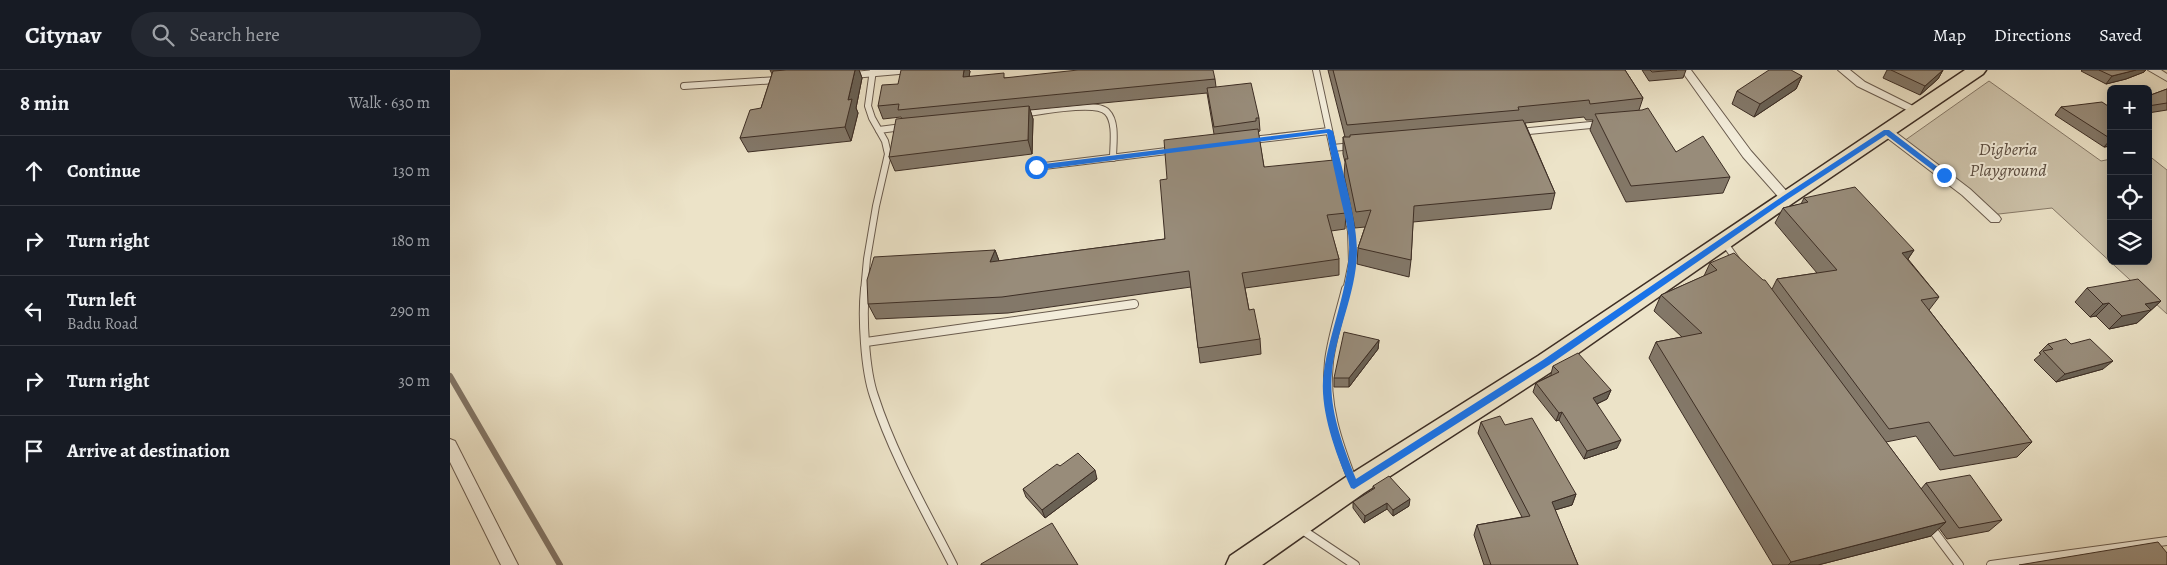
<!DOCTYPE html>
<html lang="en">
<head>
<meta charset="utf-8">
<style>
	body { margin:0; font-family:Alegreya,serif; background:#242831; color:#f1f3f6 }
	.controls { position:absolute; right:15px; top:15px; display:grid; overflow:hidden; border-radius:8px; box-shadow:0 2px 12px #0003 }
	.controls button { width:45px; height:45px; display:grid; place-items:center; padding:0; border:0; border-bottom:1px solid #363941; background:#171b24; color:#f1f3f6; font:25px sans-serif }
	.stop { position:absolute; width:15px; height:15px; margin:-11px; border:4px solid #1a73e8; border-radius:50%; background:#fff }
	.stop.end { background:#1a73e8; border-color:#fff; box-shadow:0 1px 5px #0008 }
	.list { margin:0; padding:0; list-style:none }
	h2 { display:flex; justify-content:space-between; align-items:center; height:65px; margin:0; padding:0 20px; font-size:21px }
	h2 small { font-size:16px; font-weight:400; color:#9ea1a6 }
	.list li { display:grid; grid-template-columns:32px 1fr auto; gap:15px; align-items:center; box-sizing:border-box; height:70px; padding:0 20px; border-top:1px solid #363941 }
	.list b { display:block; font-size:19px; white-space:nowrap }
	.list p { margin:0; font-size:16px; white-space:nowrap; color:#9ea1a6 }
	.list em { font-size:16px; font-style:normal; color:#9ea1a6 }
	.icon { flex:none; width:28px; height:28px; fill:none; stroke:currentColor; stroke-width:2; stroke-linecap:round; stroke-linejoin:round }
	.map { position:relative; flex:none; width:1717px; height:495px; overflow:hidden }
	header { display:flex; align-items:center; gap:30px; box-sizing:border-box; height:70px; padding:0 25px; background:#171b24; border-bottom:1px solid #363941 }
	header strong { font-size:24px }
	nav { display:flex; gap:28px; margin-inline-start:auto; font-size:18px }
	.search { width:350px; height:45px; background:#242831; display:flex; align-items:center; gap:12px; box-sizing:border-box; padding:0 18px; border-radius:28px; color:#9ea1a6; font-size:19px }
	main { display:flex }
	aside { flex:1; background:#171b24 }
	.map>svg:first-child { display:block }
	.green { fill:#cec4ac; stroke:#867968 }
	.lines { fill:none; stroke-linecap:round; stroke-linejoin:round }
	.stream { stroke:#827566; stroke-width:6 }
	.lane-far1-casing { stroke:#695b4e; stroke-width:8 }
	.lane-casing { stroke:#695b4e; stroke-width:10 }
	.street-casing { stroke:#695b4e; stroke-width:2 }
	.primary-casing { stroke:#3d2e25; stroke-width:3 }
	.lane-far1 { stroke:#f3eddb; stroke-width:6 }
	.lane { stroke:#f3eddb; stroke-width:8 }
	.street { fill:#f3eddb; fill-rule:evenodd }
	.primary { fill:#ece3c8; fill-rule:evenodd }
	.wall { fill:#837869; stroke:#3d2e25 }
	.shaded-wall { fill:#6a6255; stroke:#3d2e25 }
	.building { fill:#988c7a; stroke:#3d2e25 }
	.route { fill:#1a73e8 }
	.labels { text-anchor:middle; stroke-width:4; stroke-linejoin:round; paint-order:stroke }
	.park-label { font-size:18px; font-style:italic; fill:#5a4c40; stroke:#f3eddb }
</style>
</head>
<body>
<header>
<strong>Citynav</strong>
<div class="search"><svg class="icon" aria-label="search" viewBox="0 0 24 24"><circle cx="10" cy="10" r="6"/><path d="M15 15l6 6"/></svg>Search here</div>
<nav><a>Map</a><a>Directions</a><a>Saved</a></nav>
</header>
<main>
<aside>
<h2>8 min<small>Walk · 630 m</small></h2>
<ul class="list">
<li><svg class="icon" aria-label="ahead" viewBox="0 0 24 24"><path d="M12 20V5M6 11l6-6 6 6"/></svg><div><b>Continue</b></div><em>130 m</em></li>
<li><svg class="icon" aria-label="right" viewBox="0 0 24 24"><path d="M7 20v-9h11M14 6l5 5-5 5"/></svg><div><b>Turn right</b></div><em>180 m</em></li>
<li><svg class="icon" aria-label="left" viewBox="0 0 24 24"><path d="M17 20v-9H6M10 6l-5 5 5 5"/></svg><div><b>Turn left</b><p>Badu Road</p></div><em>290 m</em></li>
<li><svg class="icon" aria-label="right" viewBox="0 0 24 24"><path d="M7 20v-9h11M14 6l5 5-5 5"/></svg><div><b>Turn right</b></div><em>30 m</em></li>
<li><svg class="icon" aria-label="arrive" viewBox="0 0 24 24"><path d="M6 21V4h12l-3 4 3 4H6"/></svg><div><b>Arrive at destination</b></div></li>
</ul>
</aside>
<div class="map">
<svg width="1717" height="495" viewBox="0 0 1717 495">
	<rect width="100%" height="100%" fill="#ece3c8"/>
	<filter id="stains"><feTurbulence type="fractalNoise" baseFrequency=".004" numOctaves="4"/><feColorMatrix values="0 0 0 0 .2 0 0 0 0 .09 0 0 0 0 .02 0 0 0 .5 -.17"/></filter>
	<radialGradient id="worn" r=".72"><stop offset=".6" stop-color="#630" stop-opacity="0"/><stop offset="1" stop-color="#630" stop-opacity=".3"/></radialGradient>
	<!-- green -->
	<path class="green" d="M1539 11 1651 91 1661 89V191H1698V85L1717 100V244L1602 138 1540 145 1454 71Z"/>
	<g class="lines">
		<!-- stream -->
		<path class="stream" d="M0 306 110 495"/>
		<!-- lane-far1 casing -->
		<g class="lane-far1-casing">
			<g id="lane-far1">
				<path d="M866 0 901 161 902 192 896 221"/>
				<path d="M403 5 460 0"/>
				<path d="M234 16 327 10"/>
				<path d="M572 44C588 42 646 30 657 42 667 52 663 75 663 88"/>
				<path d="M429 60 452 57"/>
				<path d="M1070 62 1151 54"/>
				<path d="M802 70 879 61"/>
				<path d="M883 78 902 76"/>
				<path d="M586 97 725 80"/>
				<path d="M1274 172 1288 192"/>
				<path d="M414 221 417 189 426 136 438 84 435 71 422 48 418 36 423 0"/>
			</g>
		</g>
		<!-- lane casing -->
		<g class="lane-casing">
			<g id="lane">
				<path d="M415 219C412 247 415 300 424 326 443 385 475 440 503 495"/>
				<path d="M896 219C890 243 882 267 879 291 874 334 888 373 903 412"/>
				<path d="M416 272 684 234"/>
				<path d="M1479 455 1509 495"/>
				<path d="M851 459 905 495"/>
				<path d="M1541 495 1717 471"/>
			</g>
		</g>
		<!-- street casing -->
		<g class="street-casing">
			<g id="street">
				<path d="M1231 0H1241L1301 81 1340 125 1342 128 1340 131H1332L1293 87Z"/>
				<path d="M1388 0H1400L1415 12 1473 41 1467 45 1463 43 1407 16Z"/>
				<path d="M1698 0H1711L1717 4V11Z"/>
				<path d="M1436 57 1440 58 1520 119 1549 146 1551 149 1549 152H1541L1512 125 1432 64 1430 61 1432 58Z"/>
				<path d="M0 369 5 371 68 495H51L0 392Z"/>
			</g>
		</g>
		<!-- primary casing -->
		<g class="primary-casing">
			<path id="primary" d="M1515 0H1536L1533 4 1343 133 1104 300 914 423 812 495H776L780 486 896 407 1088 286Z"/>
		</g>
		<!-- lane-far1 -->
		<use href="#lane-far1" class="lane-far1"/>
		<!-- lane -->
		<use href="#lane" class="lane"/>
		<!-- street -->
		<use href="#street" class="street"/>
		<!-- primary -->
		<use href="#primary" class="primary"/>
	</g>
	<!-- wall -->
	<g class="wall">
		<path d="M320 0H409L412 8 406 38 408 43 401 71 298 82 290 68 311 38 322 4Z"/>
		<path d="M878 0H1175L1193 28 1189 40 1226 82 1280 107 1273 123 1176 132 1140 60 1143 50H1136L1134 47 1075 53 1105 123 1101 139 963 152 961 190 959 207 907 194 908 178 915 157 905 158 894 105 895 92 893 84V67H895Z"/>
		<path d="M1192 0H1236L1233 8 1199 11Z"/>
		<path d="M1437 0H1493L1488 9 1470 25 1433 8Z"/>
		<path d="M1632 0H1696L1694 2 1676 9 1656 14 1631 1Z"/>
		<path d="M520 1 519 7 556 8 765 9 766 17 809 48 810 61 808 62 814 97 896 143 895 159 881 161 889 189V205L795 218 799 240 810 269 811 284 750 293 741 217 558 243 426 249 418 234 545 180 549 191 715 169 717 109 764 64 757 23 580 40 583 49 582 84 445 101 439 87 452 49 451 47 433 49 428 36 448 14Z"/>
		<path d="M1352 6 1346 19 1304 47 1282 34 1287 21Z"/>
		<path d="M1717 19V40L1698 43V26Z"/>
		<path d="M1611 37 1661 38V76L1654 77 1605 45Z"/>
		<path d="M1354 128 1464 180 1458 189 1489 227 1479 240 1582 372 1567 387 1490 400 1466 366 1436 372 1471 419 1476 413 1552 450 1539 461 1497 469 1489 458 1481 466 1368 495H1323L1199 288 1206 272 1232 267 1204 241 1211 225 1254 206 1260 193 1322 219 1327 209 1367 203 1325 153 1333 138 1351 134Z"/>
		<path d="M1637 218 1711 231 1687 253 1659 259 1646 246 1640 247 1625 232Z"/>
		<path d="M929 270 928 279 899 317H884V308Z"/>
		<path d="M1598 274H1621L1653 299 1606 312 1584 290 1591 284 1589 283Z"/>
		<path d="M1103 296 1161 320 1157 329 1147 334 1167 378 1134 389 1109 350 1106 351 1083 322 1086 313 1101 305V304Z"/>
		<path d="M1031 352 1055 355 1126 424 1122 435 1105 440 1128 495H1034L1024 465 1027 455 1072 447 1028 363Z"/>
		<path d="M610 396 647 409 595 448 576 427 573 419Z"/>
		<path d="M923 416 959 436 943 446 937 439 914 453 903 438V432L923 420Z"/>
	</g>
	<!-- shaded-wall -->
	<g class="shaded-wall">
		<path d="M405 0H409L412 8 406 38 408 43 401 71 395 57 398 30Z"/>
		<path d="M514 0H519L520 1 517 20 513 7Z"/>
		<path d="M1493 0 1488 9 1470 25 1475 16Z"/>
		<path d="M1686 0H1696L1694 2 1676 9 1656 14 1662 6Z"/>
		<path d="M1352 6 1346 19 1304 47 1310 34Z"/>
		<path d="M579 36 583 49 582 84 578 70Z"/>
		<path d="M1661 69V76L1654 77Z"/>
		<path d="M545 180 551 196 540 192Z"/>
		<path d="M1464 180 1453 196 1452 183Z"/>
		<path d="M1711 231 1687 253 1659 259 1672 246 1695 234Z"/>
		<path d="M1659 233 1646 246 1640 247 1653 234Z"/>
		<path d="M929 270 928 279 899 317V308Z"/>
		<path d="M1663 291 1653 299 1606 312 1615 304Z"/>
		<path d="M1161 320 1157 329 1140 337 1143 328Z"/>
		<path d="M1112 342 1109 350 1106 351 1109 343Z"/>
		<path d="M1171 370 1167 378 1134 389 1137 381Z"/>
		<path d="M645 400 647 409 595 448 592 440Z"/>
		<path d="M1126 424 1122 435 1098 442 1102 432Z"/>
		<path d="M960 429 959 436 943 446V440Z"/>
		<path d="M937 433V439L914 453 915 446Z"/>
		<path d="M1496 452 1481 466 1368 495H1338L1341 492Z"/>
	</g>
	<!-- building -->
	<g class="building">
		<path d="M336 0H405L398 30 402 29 395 57 290 68 300 40 311 38 323 1Z"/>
		<path d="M451 0H514L513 7 554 3V8L628 0H763L765 9 448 40 449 34 428 36 432 15 448 14Z"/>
		<path d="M883 0H1175L1193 28 1140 34 1139 30 1068 37 1069 40 897 55Z"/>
		<path d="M1200 0H1227L1202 2Z"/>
		<path d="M1319 0H1341L1352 6 1310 34 1287 21Z"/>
		<path d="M1441 0H1493L1475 16Z"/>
		<path d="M1649 0H1686L1662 6Z"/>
		<path d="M801 13 809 48H806V51L764 57 757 18Z"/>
		<path d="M1717 19V33L1698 36V26Z"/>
		<path d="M1652 32 1661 38V69L1611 37Z"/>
		<path d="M579 36 578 70 439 87 446 49Z"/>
		<path d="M1198 38 1226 82 1253 66 1280 107 1181 116 1145 44 1192 40Z"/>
		<path d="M1073 50 1105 123 964 136 961 190 908 178 921 140 906 142 895 89H898L893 67H900V65Z"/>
		<path d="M808 59 814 97 884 90 896 143 877 145 889 189 792 203 799 240 804 239 810 269 748 278 739 201 552 227 418 234 417 210 424 187 545 180 540 192 715 169 710 110 717 109 714 70Z"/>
		<path d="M1405 117 1464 180 1452 183 1489 227 1471 230 1582 372 1504 386 1479 352 1439 359 1327 209 1387 200 1333 138 1358 132 1354 128Z"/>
		<path d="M1284 183 1313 210H1315L1496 452 1341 492 1206 272 1252 263 1211 225 1267 200 1260 193Z"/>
		<path d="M1688 209 1711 231 1695 234 1701 240 1672 246 1659 233 1653 234 1637 218Z"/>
		<path d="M894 262 929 270 899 308H884Z"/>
		<path d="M1616 269 1621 274 1640 269 1663 291 1615 304 1593 281 1603 279 1598 274Z"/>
		<path d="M1128 283 1161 320 1143 328 1171 370 1137 381 1112 342 1109 343 1086 313 1109 302 1103 296Z"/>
		<path d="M1050 346 1055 355 1082 348 1126 424 1102 432 1128 495H1041L1027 455 1080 446 1031 352Z"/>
		<path d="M628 383 645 400 592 440 573 419 607 394 610 396Z"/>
		<path d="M1520 405 1552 450 1509 458 1476 413Z"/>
		<path d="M939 406 960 429 943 440 937 433 915 446 903 432 925 418 923 416Z"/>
		<path d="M602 453 628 495H531V494Z"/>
		<path d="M1708 472 1717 483V495H1569Z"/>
	</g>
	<!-- route -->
	<path class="route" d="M879 59 883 61C891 97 906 143 907 180 907 222 886 261 882 302 878 338 893 376 906 409L1093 290 1333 126 1434 60H1439L1498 105 1492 107 1436 65 1338 129 1099 295 904 419 901 418C886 385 868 337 874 301 880 261 897 223 899 182 900 165 895 147 891 130 886 108 881 86 877 63L586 100 582 97 586 95Z"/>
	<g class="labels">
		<!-- park labels -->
		<g class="park-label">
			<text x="1558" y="85">Digberia<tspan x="1558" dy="21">Playground</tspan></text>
		</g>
	</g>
	<rect width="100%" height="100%" filter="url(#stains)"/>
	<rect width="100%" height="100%" fill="url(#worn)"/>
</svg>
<div class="controls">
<button>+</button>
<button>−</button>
<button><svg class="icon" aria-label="locate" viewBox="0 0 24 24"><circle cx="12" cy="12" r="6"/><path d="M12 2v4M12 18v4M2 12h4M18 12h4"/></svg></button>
<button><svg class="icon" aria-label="layers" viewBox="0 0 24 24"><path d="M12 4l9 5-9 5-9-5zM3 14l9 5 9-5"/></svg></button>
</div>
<div class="stop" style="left:586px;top:97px"></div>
<div class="stop end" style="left:1494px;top:105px"></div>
</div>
</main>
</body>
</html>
